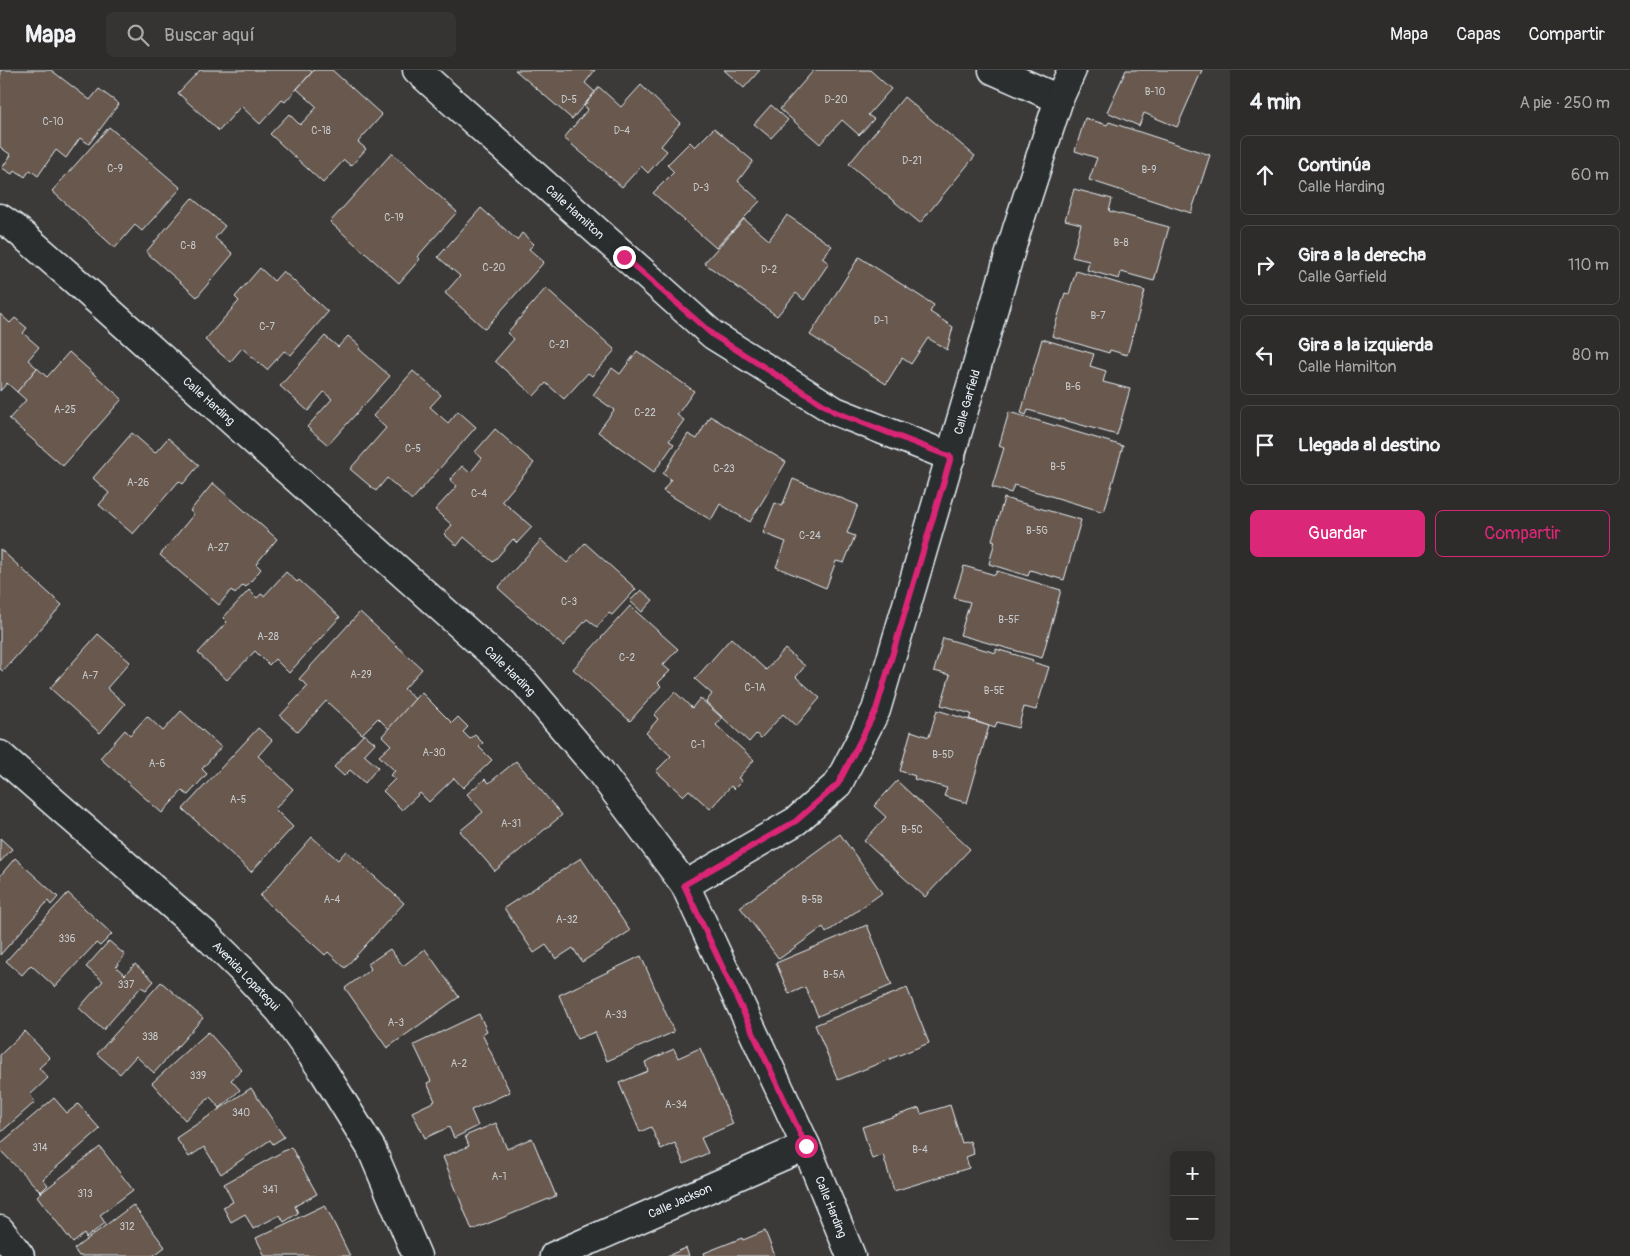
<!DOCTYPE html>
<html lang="es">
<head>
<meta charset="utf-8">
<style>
	body { margin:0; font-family:Pangolin,sans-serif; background:#353432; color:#f1f3f6 }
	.controls { position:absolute; right:15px; bottom:15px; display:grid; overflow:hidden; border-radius:8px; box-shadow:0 5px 20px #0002 }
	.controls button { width:45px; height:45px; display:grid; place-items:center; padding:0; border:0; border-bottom:1px solid #484847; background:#2d2c2a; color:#f1f3f6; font:25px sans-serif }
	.stop { position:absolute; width:15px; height:15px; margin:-11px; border:4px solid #db2777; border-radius:50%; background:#fff }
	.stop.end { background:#db2777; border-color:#fff; box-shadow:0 1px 5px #0008 }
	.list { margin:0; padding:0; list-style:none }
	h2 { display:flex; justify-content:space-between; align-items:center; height:65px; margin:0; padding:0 20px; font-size:21px }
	h2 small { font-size:16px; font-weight:400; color:#a7a7a8 }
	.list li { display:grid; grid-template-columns:32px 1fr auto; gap:15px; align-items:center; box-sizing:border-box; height:80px; margin:0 10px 10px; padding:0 10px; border:1px solid #484847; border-radius:8px }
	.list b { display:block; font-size:19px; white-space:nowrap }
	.list p { margin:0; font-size:16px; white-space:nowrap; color:#a7a7a8 }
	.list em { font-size:16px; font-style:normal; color:#a7a7a8 }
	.actions { display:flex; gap:10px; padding:15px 20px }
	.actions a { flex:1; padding:11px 0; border:1px solid #db2777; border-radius:8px; text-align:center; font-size:18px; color:#db2777 }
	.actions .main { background:#db2777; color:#fff }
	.icon { flex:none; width:28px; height:28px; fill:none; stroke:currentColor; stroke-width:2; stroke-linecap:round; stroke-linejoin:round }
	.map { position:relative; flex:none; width:1230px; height:1186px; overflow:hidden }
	header { display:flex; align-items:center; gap:30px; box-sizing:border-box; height:70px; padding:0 25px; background:#2d2c2a; border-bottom:1px solid #484847 }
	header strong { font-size:24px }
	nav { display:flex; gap:28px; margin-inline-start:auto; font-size:18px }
	.search { width:350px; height:45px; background:#353432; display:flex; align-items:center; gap:12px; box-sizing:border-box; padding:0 18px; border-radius:8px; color:#a7a7a8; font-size:19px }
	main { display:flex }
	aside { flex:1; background:#2d2c2a }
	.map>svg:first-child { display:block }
	.building { fill:#67584e; stroke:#e8f1f8 }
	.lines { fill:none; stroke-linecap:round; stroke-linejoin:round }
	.street-casing { stroke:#e8f1f8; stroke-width:31 }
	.secondary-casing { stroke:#e8f1f8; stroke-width:31 }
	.street { stroke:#2a2d2e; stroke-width:28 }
	.secondary { stroke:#2a2d2e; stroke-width:28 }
	.route { stroke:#db2777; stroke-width:6 }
	.labels { text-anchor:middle; stroke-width:5; stroke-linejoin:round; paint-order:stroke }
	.number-label { font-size:10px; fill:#c8cbce }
	.street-label { font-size:12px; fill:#e8f1f8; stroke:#2a2d2e }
</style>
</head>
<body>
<header>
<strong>Mapa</strong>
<div class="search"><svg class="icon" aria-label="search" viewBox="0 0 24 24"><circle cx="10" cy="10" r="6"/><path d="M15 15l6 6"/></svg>Buscar aquí</div>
<nav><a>Mapa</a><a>Capas</a><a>Compartir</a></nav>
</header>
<main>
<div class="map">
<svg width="1230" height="1186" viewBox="0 0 1230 1186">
	<rect width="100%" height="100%" fill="#3c3a38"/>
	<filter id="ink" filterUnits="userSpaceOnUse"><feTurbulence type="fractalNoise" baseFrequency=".02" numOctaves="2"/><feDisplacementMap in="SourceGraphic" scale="10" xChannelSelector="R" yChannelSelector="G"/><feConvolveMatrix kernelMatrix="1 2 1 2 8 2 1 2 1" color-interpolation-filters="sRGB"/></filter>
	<g filter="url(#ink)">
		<!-- building -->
		<g class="building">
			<path d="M0 0H51L90 30 99 19 119 34 89 74 80 68 66 88 56 80 38 106 30 100 25 107 15 100 12 104 2 98 11 85 0 77V6L1 4Z"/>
			<path d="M200 0H310L312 2 285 32 282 30 260 54 241 36 219 61 178 23Z"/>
			<path d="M314 0H332L382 45 358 72 366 79 351 96 344 90 323 113 270 64 289 44 300 55 317 37 297 19Z"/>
			<path d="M515 0H595L585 13 595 22 572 49Z"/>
			<path d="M724 0H760L744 18Z"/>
			<path d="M814 0H870L891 19 868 45 874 49 859 65 842 50 820 74 780 39Z"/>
			<path d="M1126 0H1202L1177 57 1144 43 1139 56 1107 42Z"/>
			<path d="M641 15 680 53 661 76 667 81 648 103 641 96 622 117 564 68 588 39 584 36 599 17 621 37Z"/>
			<path d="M904 27 975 86 920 153 849 94Z"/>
			<path d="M771 35 788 50 771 68 754 54Z"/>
			<path d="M1085 48 1107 55 1109 52 1210 85 1191 143 1089 110 1097 88 1075 81Z"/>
			<path d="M109 57 181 118 142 161 135 155 115 178 52 121Z"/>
			<path d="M714 58 753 91 738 111 760 131 716 178 653 123 674 102 667 95 690 72 695 77Z"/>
			<path d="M392 83 457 142 417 187 420 189 399 213 330 152Z"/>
			<path d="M1074 119 1112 129 1109 141 1169 157 1154 211 1121 202 1119 209 1087 200 1089 191 1072 187 1081 154 1065 150Z"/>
			<path d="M192 128 225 156 215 168 233 184 197 227 146 182Z"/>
			<path d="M481 138 517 170 522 163 534 174 529 179 544 192 485 259 445 223 460 206 438 187Z"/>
			<path d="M787 145 832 176 822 188 829 193 804 230 796 223 777 246 704 193 744 149 769 170Z"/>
			<path d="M859 187 934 235 930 242 953 257 947 280 928 268 911 294 902 288 886 314 810 265Z"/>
			<path d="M260 198 274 211 283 201 328 242 291 285 284 281 267 300 242 278 230 292 205 270 239 231 235 227Z"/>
			<path d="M1076 201 1145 221 1127 285 1110 280 1109 283 1052 266 1065 223 1069 224Z"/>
			<path d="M546 218 615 280 592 306 588 303 564 329 546 313 534 326 495 291 514 269 507 263Z"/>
			<path d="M0 244 10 253 15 248 27 258 23 263 39 277 28 290 37 298 17 322 7 313 0 321Z"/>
			<path d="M325 266 338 277 348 266 361 277 359 279 390 306 328 375 307 357 332 329 324 322 308 341 280 316Z"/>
			<path d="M1042 269 1094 284 1090 296 1106 301 1103 312 1130 319 1117 365 1028 340 1026 345 1021 343Z"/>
			<path d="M637 281 694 321 677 345 684 350 669 371 674 374 654 402 598 362 614 340 593 325 612 298 620 304Z"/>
			<path d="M69 282 122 329 63 396 9 349 26 330 17 322 37 298 47 307Z"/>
			<path d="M413 301 441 325 430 337 448 353 458 341 476 357 412 430 387 408 376 421 350 399 386 358 373 346Z"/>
			<path d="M1009 342 1123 376 1104 442 1014 415 1011 423 992 417 1004 378 999 376Z"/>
			<path d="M710 346 786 392 750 452 720 434 711 450 663 421 671 409 663 404 688 364 697 369Z"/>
			<path d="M495 359 534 393 502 431 532 457 517 473 513 469 493 492 464 467 457 476 444 464 452 455 435 440 457 416 450 410 462 396 470 403 482 388 475 382Z"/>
			<path d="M132 363 155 383 168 368 199 395 183 414 179 411 133 464 99 435 109 423 93 408Z"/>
			<path d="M793 409 858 435 847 463 855 466 844 493 836 491 826 518 776 497 786 472 763 463 775 433 782 436Z"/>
			<path d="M213 413 277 469 256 494 261 499 246 517 243 515 235 524 231 520 219 535 160 485 194 444 190 441Z"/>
			<path d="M1004 428 1081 450 1064 510 1030 500 1028 506 989 494 995 471 992 470Z"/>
			<path d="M541 470 567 493 585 473 636 519 612 545 609 543 597 557 587 549 563 576 498 518Z"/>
			<path d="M0 479 62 535 3 601 0 599Z"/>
			<path d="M964 496 995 505 997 501 1061 520 1042 588 960 565 970 532 954 528Z"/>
			<path d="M286 502 297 512 299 510 340 547 289 603 275 589 269 595 255 581 227 610 198 583 227 552 223 548 249 520 257 528 261 524 264 526Z"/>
			<path d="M641 520 653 530 642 542 630 531Z"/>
			<path d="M630 536 678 579 663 595 670 601 658 613 661 616 630 651 573 599Z"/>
			<path d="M360 542 422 599 404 619 415 629 389 659 378 648 362 664 326 631 298 662 280 646 308 616 299 609Z"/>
			<path d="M98 564 130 592 107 618 125 634 100 663 50 618Z"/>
			<path d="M731 568 766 600 785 579 805 596 796 607 820 628 796 656 783 644 761 668 756 664 749 672 706 632 712 624 695 609Z"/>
			<path d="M943 568 996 583V579L1033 590 1032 592 1049 597 1036 640 1024 637 1018 658 997 652 995 658 969 649 971 644 941 635 950 605 934 601Z"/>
			<path d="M421 622 452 653 458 647 468 657 463 662 470 669 475 665 483 673 479 677 492 690 463 718 454 708 429 732 420 723 402 740 383 721 395 709 390 705 395 701 379 686 391 675 382 666Z"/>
			<path d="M675 622 692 638 700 628 722 648 716 655 754 690 738 708 742 711 734 719 731 716 710 739 689 720 683 726 656 701 671 686 646 663 658 649 654 645Z"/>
			<path d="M937 640 989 656 967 733 944 726 947 718 914 709 915 706 900 701 911 661 929 667Z"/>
			<path d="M181 641 221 677 202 699 207 704 188 725 182 721 162 743 100 688 125 660 130 665 147 646 163 661Z"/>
			<path d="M258 658 272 670 258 686 293 719 275 739 293 757 251 802 183 739Z"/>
			<path d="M364 664 375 673 364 685 378 697 365 713 350 700 344 706 334 697Z"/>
			<path d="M516 691 562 745 495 801 460 761 483 742 467 724 485 709 489 713Z"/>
			<path d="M897 711 970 779 925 827 864 771 886 747 874 736Z"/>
			<path d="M840 764 882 823 826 863 823 857 779 889 740 837Z"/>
			<path d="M312 767 338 790 346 781 404 833 345 898 328 882 325 885 260 826Z"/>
			<path d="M0 768 12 779 0 792Z"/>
			<path d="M15 788 58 827 51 835 48 831 0 885V806Z"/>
			<path d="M581 788 630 861 582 892 573 878 556 889 546 875 534 883 504 838Z"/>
			<path d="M68 823 112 864 100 876 96 873 55 917 31 895 22 905 6 891Z"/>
			<path d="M867 855 892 915 818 946 805 917 789 924 776 893Z"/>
			<path d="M109 871 125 885 116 897 125 905 135 894 154 911 146 920 141 917 103 960 79 938 103 911 86 897Z"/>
			<path d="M390 879 403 896 425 879 459 927 387 978 345 918 371 899 368 894Z"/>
			<path d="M641 886 674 962 607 991 595 962 577 969 559 925Z"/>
			<path d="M161 912 203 948 154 1003 136 986 120 1004 97 984Z"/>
			<path d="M907 918 929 973 838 1010 815 955Z"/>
			<path d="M479 944 487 961 482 964 510 1022 471 1040 478 1056 454 1068 449 1057 425 1068 412 1042 435 1031 427 1013 431 1011 414 975Z"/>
			<path d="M25 961 50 988 39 998 48 1008 30 1025 35 1032 0 1063V985Z"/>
			<path d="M208 962 242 1000 231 1010 240 1020 220 1038 210 1027 185 1050 152 1013Z"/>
			<path d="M700 978 733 1054 701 1068 708 1083 684 1094 675 1073 661 1079 651 1057 640 1062 619 1013 648 1001 645 992 674 979 678 988Z"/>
			<path d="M251 1018 284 1067 273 1074 270 1070 221 1104 204 1077 189 1087 176 1068Z"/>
			<path d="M54 1028 67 1043 78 1034 100 1059 43 1109 48 1115 41 1122 0 1080V1074Z"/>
			<path d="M950 1035 962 1073 970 1071 974 1084 966 1087 969 1098 894 1121 883 1085 872 1089 862 1057 919 1038 921 1044Z"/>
			<path d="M496 1053 507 1079 532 1068 556 1126 472 1160 443 1087 469 1076 465 1066Z"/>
			<path d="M100 1077 133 1120 100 1145 105 1153 86 1168 84 1164 73 1173 37 1126Z"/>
			<path d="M291 1077 317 1124 295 1136 298 1143 284 1152 280 1145 253 1159 245 1144 231 1152 223 1137 233 1132 224 1114Z"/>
			<path d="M133 1135 165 1177 153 1186H79L74 1179Z"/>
			<path d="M325 1135 350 1186H265L256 1168Z"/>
			<path d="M765 1161 775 1186H705L704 1183 742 1168 743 1170Z"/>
			<path d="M686 1178 689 1186H667Z"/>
		</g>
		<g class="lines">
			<!-- street casing -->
			<g class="street-casing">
				<g id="street">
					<path d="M417 0 713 265 835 341 951 387"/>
					<path d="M993 0 1059 29"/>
					<path d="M0 148 16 159 89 223 525 613 599 700 685 815 806 1076 851 1186"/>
					<path d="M685 815 796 751 838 714 876 640 1017 159 1059 29 1072 0"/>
					<path d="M0 1160 20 1186"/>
					<path d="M554 1186 806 1076"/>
				</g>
			</g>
			<!-- secondary casing -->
			<g class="secondary-casing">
				<path id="secondary" d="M0 685 205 864 241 899 280 941 324 1002 371 1078 417 1186"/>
			</g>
			<!-- street -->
			<use href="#street" class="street"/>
			<!-- secondary -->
			<use href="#secondary" class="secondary"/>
		</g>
	</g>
	<g class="lines" filter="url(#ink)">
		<!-- route -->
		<path class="route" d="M624 187 713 265 835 342 951 387 876 640 838 714 796 751 684 815 806 1076"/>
	</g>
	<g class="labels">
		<!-- number labels -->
		<g class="number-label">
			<text x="1155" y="25">B-10</text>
			<text x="569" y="33">D-5</text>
			<text x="836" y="33">D-20</text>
			<text x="53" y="55">C-10</text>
			<text x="321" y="64">C-18</text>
			<text x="622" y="64">D-4</text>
			<text x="912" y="94">D-21</text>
			<text x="115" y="102">C-9</text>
			<text x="1149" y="103">B-9</text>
			<text x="701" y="121">D-3</text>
			<text x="394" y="151">C-19</text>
			<text x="1121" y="176">B-8</text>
			<text x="188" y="179">C-8</text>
			<text x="494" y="201">C-20</text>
			<text x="769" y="203">D-2</text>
			<text x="1098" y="249">B-7</text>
			<text x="881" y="254">D-1</text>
			<text x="267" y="260">C-7</text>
			<text x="559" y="278">C-21</text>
			<text x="1073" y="320">B-6</text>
			<text x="65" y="343">A-25</text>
			<text x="645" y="346">C-22</text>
			<text x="413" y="382">C-5</text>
			<text x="1058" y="400">B-5</text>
			<text x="724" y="402">C-23</text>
			<text x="138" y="416">A-26</text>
			<text x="479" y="427">C-4</text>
			<text x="1037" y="464">B-5G</text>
			<text x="810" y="469">C-24</text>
			<text x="218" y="481">A-27</text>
			<text x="569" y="535">C-3</text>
			<text x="1009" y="553">B-5F</text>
			<text x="268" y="570">A-28</text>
			<text x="627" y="591">C-2</text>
			<text x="361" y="608">A-29</text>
			<text x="90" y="609">A-7</text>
			<text x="755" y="621">C-1A</text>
			<text x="994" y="624">B-5E</text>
			<text x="698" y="678">C-1</text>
			<text x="434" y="686">A-30</text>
			<text x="943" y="688">B-5D</text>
			<text x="157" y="697">A-6</text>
			<text x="238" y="733">A-5</text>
			<text x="511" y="757">A-31</text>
			<text x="912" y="763">B-5C</text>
			<text x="332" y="833">A-4</text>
			<text x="812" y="833">B-5B</text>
			<text x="567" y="853">A-32</text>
			<text x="67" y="872">336</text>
			<text x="834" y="908">B-5A</text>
			<text x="126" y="918">337</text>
			<text x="616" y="948">A-33</text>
			<text x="396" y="956">A-3</text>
			<text x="150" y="970">338</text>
			<text x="459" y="997">A-2</text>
			<text x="198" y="1009">339</text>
			<text x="676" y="1038">A-34</text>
			<text x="241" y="1046">340</text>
			<text x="40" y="1081">314</text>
			<text x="920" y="1083">B-4</text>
			<text x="499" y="1110">A-1</text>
			<text x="270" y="1123">341</text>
			<text x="85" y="1127">313</text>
			<text x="127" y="1160">312</text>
		</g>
		<!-- street labels -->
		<g class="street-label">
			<text transform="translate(575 142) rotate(42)" y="4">Calle Hamilton</text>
			<text transform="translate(209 331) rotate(42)" y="4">Calle Harding</text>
			<text transform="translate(967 332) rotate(-74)" y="4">Calle Garfield</text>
			<text transform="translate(510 601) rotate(44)" y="4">Calle Harding</text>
			<text transform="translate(246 906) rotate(46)" y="4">Avenida Lopategui</text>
			<text transform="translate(680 1131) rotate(-24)" y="4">Calle Jackson</text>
			<text transform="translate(831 1137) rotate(68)" y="4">Calle Harding</text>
		</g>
	</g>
</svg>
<div class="controls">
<button>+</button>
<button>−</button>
</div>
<div class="stop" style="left:806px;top:1076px"></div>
<div class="stop end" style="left:624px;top:187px"></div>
</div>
<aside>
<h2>4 min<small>A pie · 250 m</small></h2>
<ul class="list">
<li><svg class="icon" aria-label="ahead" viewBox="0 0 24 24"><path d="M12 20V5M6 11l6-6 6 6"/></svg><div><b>Continúa</b><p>Calle Harding</p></div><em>60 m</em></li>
<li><svg class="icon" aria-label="right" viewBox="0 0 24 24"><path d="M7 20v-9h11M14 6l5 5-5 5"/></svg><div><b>Gira a la derecha</b><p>Calle Garfield</p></div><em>110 m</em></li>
<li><svg class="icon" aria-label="left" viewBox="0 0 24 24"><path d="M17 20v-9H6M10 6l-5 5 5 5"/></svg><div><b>Gira a la izquierda</b><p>Calle Hamilton</p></div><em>80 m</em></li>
<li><svg class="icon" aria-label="arrive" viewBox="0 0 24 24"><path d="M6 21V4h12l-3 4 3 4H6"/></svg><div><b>Llegada al destino</b></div></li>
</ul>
<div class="actions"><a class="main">Guardar</a><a>Compartir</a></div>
</aside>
</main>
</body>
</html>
